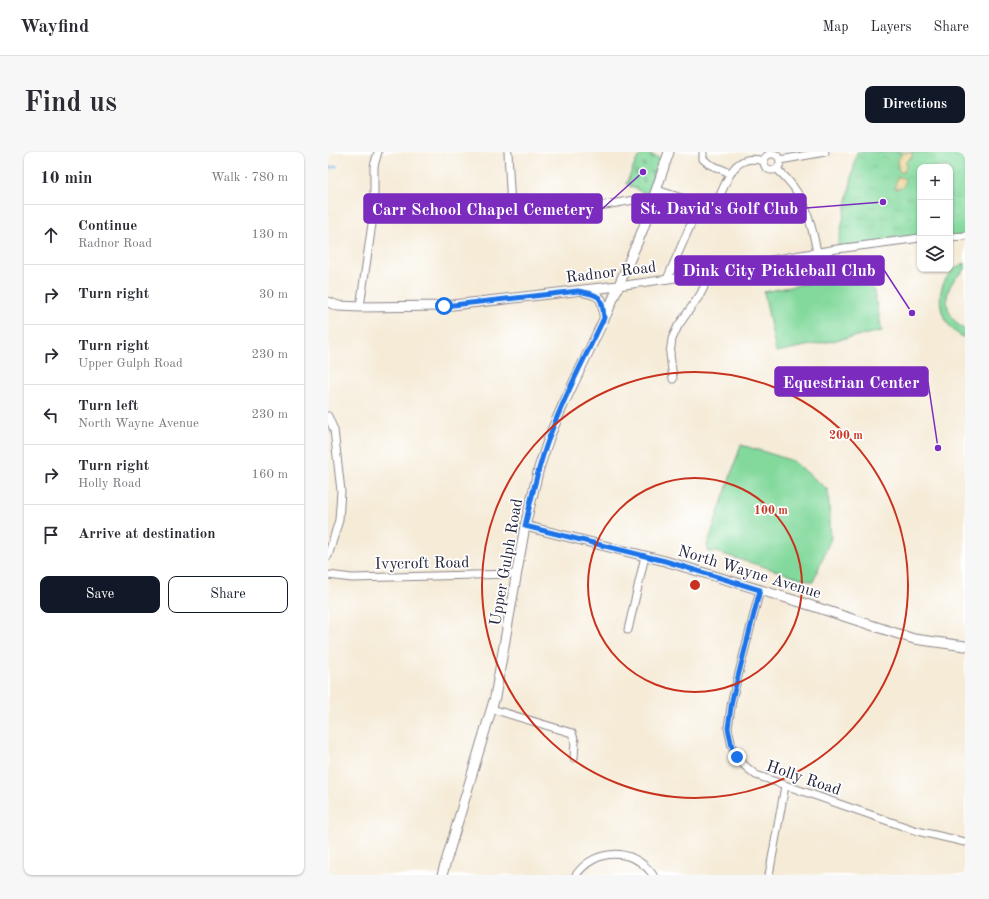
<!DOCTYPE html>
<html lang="en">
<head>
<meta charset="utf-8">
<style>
	body { margin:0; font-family:"Old Standard TT",serif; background:#f7f7f7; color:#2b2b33 }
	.controls { position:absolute; right:12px; top:12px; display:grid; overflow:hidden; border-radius:8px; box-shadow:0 1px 3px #0004 }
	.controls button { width:36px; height:36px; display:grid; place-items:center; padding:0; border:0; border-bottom:1px solid #e1e1e2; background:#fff; color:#2b2b33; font:20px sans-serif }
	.stop { position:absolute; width:12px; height:12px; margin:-9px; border:3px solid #1a73e8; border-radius:50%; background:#fff }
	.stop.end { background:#1a73e8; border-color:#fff; box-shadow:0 1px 4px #0008 }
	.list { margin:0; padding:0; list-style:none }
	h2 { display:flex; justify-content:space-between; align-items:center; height:52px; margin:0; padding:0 16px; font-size:17px }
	h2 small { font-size:13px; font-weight:400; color:#7c7c81 }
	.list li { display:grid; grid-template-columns:26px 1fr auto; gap:12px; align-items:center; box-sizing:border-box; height:60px; padding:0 16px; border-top:1px solid #e1e1e2 }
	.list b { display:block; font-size:15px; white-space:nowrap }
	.list p { margin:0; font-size:13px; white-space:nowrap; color:#7c7c81 }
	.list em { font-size:13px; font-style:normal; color:#7c7c81 }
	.actions { display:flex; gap:8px; padding:12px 16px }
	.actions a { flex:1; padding:9px 0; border:1px solid #111827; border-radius:8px; text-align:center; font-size:14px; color:#111827 }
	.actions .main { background:#111827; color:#fff }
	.icon { flex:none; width:22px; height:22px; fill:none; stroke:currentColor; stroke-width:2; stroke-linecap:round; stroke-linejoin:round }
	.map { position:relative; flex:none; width:637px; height:723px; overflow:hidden; border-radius:8px }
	header { display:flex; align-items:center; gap:24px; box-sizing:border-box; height:56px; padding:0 20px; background:#fff; border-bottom:1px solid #e1e1e2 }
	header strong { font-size:19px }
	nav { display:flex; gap:22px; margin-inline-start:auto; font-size:14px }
	.intro { display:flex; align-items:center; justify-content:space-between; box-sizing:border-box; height:96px; padding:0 24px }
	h1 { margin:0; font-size:28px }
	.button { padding:10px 18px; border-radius:8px; background:#111827; color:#fff; font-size:14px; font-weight:700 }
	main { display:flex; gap:24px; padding:0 24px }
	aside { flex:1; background:#fff; border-radius:8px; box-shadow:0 1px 3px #0004 }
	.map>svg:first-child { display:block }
	.grass { fill:url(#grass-tufts); stroke:#527e6c }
	.sand { fill:url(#sand-dots); stroke:#887e6c }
	.cemetery { fill:url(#cemetery-stones); stroke:#527e6c }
	.park { fill:#83d99c; stroke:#527e6c }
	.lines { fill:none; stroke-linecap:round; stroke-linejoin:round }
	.stream { stroke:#69aedf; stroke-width:2 }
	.minor-casing { stroke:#8c8689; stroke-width:9 }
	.tertiary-casing { stroke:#8c8689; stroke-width:11 }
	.minor { stroke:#fff; stroke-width:7 }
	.tertiary { stroke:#fff; stroke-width:9 }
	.route { stroke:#1a73e8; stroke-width:5 }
	.ring { fill:none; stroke:#c8321e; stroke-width:2 }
	.labels { text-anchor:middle; stroke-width:3.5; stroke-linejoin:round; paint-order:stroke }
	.street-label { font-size:16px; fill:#22223b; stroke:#fff }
	.centre { fill:#c8321e; stroke:#fff; stroke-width:2 }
	.ring-label { font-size:12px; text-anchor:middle; font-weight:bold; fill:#c8321e; stroke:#fff; stroke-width:3.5; stroke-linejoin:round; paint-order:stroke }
	.leader { fill:none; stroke:#7b2cbf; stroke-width:1.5 }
	.callout-dot { fill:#7b2cbf; stroke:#fff; stroke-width:1.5 }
	.callout { fill:#7b2cbf; stroke:#7b2cbf; stroke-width:1.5 }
	.callout-label { font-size:17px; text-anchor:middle; font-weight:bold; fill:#fff }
</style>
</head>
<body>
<header>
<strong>Wayfind</strong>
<nav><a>Map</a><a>Layers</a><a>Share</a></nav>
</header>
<div class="intro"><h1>Find us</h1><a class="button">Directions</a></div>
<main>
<aside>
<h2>10 min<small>Walk · 780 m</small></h2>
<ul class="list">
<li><svg class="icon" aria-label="ahead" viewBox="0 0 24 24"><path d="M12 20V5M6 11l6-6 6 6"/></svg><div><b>Continue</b><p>Radnor Road</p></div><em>130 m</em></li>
<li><svg class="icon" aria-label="right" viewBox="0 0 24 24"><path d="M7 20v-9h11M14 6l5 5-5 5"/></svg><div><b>Turn right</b></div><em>30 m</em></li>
<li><svg class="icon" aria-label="right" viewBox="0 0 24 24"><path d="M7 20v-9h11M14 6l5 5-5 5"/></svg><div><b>Turn right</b><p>Upper Gulph Road</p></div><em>230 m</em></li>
<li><svg class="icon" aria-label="left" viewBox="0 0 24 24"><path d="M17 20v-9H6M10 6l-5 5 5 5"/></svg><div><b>Turn left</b><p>North Wayne Avenue</p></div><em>230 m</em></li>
<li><svg class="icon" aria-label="right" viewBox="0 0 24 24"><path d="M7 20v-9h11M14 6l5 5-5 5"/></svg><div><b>Turn right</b><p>Holly Road</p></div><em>160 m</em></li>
<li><svg class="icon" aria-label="arrive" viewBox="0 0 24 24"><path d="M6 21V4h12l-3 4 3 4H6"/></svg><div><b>Arrive at destination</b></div></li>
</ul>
<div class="actions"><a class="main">Save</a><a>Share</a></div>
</aside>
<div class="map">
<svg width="637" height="723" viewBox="0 0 637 723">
	<defs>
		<pattern id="grass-tufts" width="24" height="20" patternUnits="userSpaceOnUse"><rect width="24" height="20" fill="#83d99c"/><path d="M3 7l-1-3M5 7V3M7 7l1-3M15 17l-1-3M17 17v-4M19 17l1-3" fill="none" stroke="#71ba87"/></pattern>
		<pattern id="sand-dots" width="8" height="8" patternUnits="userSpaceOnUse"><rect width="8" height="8" fill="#eeda9e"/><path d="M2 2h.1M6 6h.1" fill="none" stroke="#ccbb89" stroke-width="1.8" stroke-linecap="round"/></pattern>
		<pattern id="cemetery-stones" width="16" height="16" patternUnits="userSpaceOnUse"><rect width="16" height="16" fill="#83d99c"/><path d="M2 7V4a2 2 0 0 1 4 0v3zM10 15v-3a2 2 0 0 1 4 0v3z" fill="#71ba87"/></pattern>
	</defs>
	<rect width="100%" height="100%" fill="#fff"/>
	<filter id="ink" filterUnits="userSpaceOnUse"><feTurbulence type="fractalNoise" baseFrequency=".025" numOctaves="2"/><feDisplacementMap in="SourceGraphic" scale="8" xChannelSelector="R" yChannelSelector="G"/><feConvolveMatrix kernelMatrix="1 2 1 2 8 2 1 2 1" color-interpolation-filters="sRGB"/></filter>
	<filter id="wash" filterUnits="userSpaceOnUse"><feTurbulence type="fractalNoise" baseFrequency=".012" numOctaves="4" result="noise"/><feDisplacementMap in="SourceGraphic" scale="16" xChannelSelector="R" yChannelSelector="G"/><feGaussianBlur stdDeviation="0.9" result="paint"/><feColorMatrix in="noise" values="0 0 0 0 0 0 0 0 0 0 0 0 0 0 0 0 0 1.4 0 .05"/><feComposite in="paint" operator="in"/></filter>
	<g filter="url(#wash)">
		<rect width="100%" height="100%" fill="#f5ebd7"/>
		<!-- grass -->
		<path class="grass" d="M529 0H637V84L622 85V15H592V86L509 97Z"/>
		<!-- sand -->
		<g class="sand">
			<path d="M575 0H582L584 2V5L578 9V14L575 21 571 19 569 9Z"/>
			<path d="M570 25 576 26C578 32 575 37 568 37L567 33Z"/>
		</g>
		<!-- cemetery -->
		<path class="cemetery" d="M316 0 331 6 319 43 298 32 309 7Z"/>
		<!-- park -->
		<g class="park">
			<path d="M637 111V118C613 134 613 162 637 178V186C605 171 603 125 637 111Z"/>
			<path d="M542 119 554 179 448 200 436 140Z"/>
			<path d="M413 293 437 300 465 309 500 338 503 386 485 430 388 400H381L379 394Z"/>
		</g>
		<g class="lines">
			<!-- stream -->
			<path class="stream" d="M0 16 9 14"/>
		</g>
	</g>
	<g filter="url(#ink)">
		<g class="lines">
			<!-- minor casing -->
			<g class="minor-casing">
				<g id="minor">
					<path d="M180 0 183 56C185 63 189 66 196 67L306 48 326 47"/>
					<path d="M375 0V7L381 12 402 21"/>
					<circle cx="444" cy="10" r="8"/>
					<path d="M452 8 497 0"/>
					<path d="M449 17C477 42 482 65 489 100"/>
					<path d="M329 38 360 48 366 56V65L339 127"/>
					<path d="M390 48C400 26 406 0 436 9"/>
					<path d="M622 85 637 84"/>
					<path d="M290 134 362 124 443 108 509 97 592 86"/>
					<path d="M32 155 46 58V14L50 0"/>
					<path d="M345 227 342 202 344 187 350 174 372 143 376 135V122"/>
					<path d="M0 264 6 278 13 339 11 368 0 404"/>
					<path d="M0 423 24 426 189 422"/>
					<path d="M432 438 404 548 400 576 404 595 409 605 417 614 428 623 589 679 637 690"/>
					<path d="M300 478 317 404"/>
					<path d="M164 557 244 581 247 590 246 606"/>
					<path d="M248 723C267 696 305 695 325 723"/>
					<path d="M441 723 457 634"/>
				</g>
			</g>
			<!-- tertiary casing -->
			<g class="tertiary-casing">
				<g id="tertiary">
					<path d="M257 140C274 143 275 148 276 164"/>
					<path d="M0 150 10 154 32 155 116 154 290 134"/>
					<path d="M197 374 337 409 472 450 586 487 637 494"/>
					<path d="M114 723 167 545 197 374 211 316 222 283 235 253 279 161 315 77 341 0"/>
				</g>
			</g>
			<!-- minor -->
			<use href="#minor" class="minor"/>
			<!-- tertiary -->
			<use href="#tertiary" class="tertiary"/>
		</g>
	</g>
	<g class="lines" filter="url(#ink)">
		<!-- route -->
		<path class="route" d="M116 154 250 139C272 143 274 143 276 166 258 204 237 242 222 283 211 312 204 343 197 374L337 409 432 438 404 548 400 576 404 595 409 605"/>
	</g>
	<!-- distance rings -->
	<g class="ring">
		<circle cx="367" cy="433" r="107"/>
		<circle cx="367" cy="433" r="213"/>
	</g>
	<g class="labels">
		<!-- street labels -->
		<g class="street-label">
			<text transform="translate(283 119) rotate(-7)" y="6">Radnor Road</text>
			<text transform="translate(94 410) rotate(-1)" y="6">Ivycroft Road</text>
			<text transform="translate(177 410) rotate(-80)" y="6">Upper Gulph Road</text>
			<text transform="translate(422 419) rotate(17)" y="6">North Wayne Avenue</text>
			<text transform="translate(476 625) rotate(19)" y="6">Holly Road</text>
		</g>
	</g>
	<circle cx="367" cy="433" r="6" class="centre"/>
	<g class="ring-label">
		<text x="518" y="287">200 m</text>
		<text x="443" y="362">100 m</text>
	</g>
	<!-- callouts -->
	<path class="leader" d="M555 50L478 56M315 20L274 57M584 161L556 118M610 296L600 230"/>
	<g class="callout-dot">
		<circle cx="555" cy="50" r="4"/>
		<circle cx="315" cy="20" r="4"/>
		<circle cx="584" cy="161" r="4"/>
		<circle cx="610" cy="296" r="4"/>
	</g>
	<g class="callout">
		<rect x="304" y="42" width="174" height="29" rx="4"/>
		<rect x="36" y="42" width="238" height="29" rx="4"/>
		<rect x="347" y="104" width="209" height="29" rx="4"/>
		<rect x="447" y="215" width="153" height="29" rx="4"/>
	</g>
	<g class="callout-label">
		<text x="391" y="62">St. David's Golf Club</text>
		<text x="155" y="63">Carr School Chapel Cemetery</text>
		<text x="451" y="124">Dink City Pickleball Club</text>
		<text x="523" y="236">Equestrian Center</text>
	</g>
</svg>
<div class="controls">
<button>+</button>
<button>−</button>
<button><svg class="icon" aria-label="layers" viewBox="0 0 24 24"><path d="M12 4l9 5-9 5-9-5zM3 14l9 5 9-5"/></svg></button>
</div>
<div class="stop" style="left:116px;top:154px"></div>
<div class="stop end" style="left:409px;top:605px"></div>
</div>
</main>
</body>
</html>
